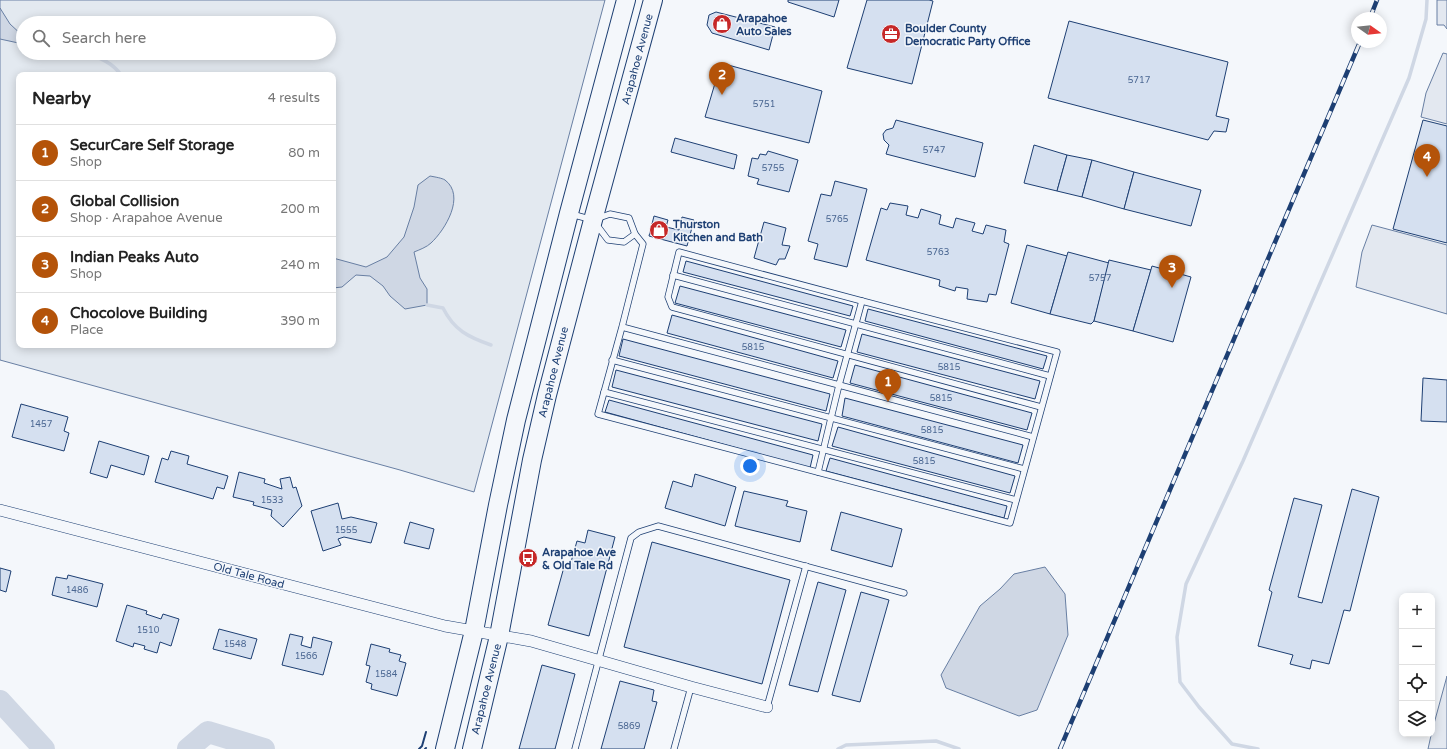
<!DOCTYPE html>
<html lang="en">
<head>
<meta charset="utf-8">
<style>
	body { margin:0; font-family:"Varela Round",sans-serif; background:#f6f6f6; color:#222 }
	.controls { position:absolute; right:12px; bottom:12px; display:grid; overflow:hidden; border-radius:8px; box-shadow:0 2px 10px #0003 }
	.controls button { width:36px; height:36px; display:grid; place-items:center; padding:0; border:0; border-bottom:1px solid #e0e0e0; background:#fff; color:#222; font:20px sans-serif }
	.compass { position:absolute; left:1351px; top:12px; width:36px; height:36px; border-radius:50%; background:#fff; box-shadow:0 2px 10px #0003; rotate:105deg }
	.you { position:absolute; left:750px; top:466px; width:14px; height:14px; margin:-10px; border:3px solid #fff; border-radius:50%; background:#1a73e8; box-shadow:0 0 0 6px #1a73e833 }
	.badge { display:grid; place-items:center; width:26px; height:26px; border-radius:50%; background:#b45309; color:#fff; font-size:13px; font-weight:700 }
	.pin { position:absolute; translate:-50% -33px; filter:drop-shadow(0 1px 2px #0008) }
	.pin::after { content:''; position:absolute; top:21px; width:14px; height:12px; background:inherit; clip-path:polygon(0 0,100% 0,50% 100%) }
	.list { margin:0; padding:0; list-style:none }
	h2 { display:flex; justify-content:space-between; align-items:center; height:52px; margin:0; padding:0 16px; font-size:17px }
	h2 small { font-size:13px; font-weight:400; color:#767676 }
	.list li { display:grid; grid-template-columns:26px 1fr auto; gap:12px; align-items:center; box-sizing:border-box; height:56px; padding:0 16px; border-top:1px solid #e0e0e0 }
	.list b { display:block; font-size:15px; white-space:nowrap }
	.list p { margin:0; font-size:13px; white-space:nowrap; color:#767676 }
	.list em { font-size:13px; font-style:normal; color:#767676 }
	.icon { flex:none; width:22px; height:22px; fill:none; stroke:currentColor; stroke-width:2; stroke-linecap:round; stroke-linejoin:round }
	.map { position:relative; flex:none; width:1447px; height:749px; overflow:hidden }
	.search { position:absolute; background:#fff; box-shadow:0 2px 10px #0003; left:16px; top:16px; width:320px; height:44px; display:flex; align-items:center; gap:10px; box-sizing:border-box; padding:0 14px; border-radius:22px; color:#767676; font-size:15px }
	.panel { position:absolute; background:#fff; box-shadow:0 2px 10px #0003; left:16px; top:72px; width:320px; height:276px; border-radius:8px }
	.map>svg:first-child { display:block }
	.green { fill:#e3e9f0; stroke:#687fa3; fill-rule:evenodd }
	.parking { fill:#e3e8f0; stroke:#687fa3 }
	.water { fill:#cfd7e4; stroke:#687fa3 }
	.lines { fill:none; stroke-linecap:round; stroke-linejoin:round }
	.stream { stroke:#cfd7e4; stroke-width:3.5 }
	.river { stroke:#cfd7e4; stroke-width:22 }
	.building { fill:#d5e0f0; stroke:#1d3f73 }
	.lane-casing { stroke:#1d3f73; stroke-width:7 }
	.street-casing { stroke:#1d3f73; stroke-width:12 }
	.primary-casing { stroke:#1d3f73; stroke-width:20 }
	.lane { stroke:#f4f7fb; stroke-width:5.5 }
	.street { stroke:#f4f7fb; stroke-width:11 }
	.primary { stroke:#f4f7fb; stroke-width:18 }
	.rail-casing { stroke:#1d3f73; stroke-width:4.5 }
	.rail { stroke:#f4f7fb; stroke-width:3; stroke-dasharray:9; stroke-linecap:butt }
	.wall { stroke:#1d3f73; stroke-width:2 }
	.labels { text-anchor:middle; stroke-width:3; stroke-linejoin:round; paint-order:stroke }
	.number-label { font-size:9px; fill:#4b6792 }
	.poi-label { font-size:11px; font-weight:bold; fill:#1d3f73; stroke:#f4f7fb; text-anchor:start }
	.street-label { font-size:11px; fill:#1d3f73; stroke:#f4f7fb }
</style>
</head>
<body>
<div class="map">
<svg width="1447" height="749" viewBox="0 0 1447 749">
	<rect width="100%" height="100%" fill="#f4f7fb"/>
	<!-- green -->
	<path class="green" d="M0 0H605L474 492 400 470 0 360ZM23 23H329V53H23ZM19 75H333V345H19Z"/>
	<!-- parking -->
	<g class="parking">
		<path d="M1437 0H1447V29L1444 25H1437Z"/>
		<path d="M1443 53 1447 54V124L1421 117 1426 93Z"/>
		<path d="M1372 225 1447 245V314L1356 287 1362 252Z"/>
		<path d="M1447 676V749H1428L1432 731Z"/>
	</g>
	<!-- water -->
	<g class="water">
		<path d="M0 8 10 24 23 36V44L0 39Z"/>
		<path d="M430 176C435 177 442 178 445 180 466 196 445 230 431 243 427 247 419 250 414 252L420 278 427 289V305L405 309 390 296 383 286 370 276 356 275 342 287 333 288V258L366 267 387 257 404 237 414 207 418 185Z"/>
		<path d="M1045 567 1065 594 1068 635 1037 710 1019 716 946 688 941 675 980 606 1000 589 1014 574Z"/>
	</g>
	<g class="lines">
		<!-- stream -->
		<g class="stream">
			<path d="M87 53C100 58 113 63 121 75"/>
			<path d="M427 305 443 308C454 330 468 337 491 345"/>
			<path d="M838 749 846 745 936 741 959 749"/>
			<path d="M1258 749 1232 744 1199 707 1180 682 1177 637 1186 584 1243 461 1409 78 1426 19 1427 0"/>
		</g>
		<!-- river -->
		<g class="river">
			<path d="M0 701 44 749"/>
			<path d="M188 749 208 732 264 749"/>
		</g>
	</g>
	<!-- building -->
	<g class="building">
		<path d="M788 0H839L834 17 788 2Z"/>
		<path d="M867 0H929L933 1 912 84 847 68Z"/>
		<path d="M716 12 775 27 769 50 712 33 707 25 709 15Z"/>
		<path d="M1069 21 1228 62 1216 116 1229 119 1226 132 1214 131 1208 140 1048 98Z"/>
		<path d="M721 63 822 91 809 143 705 117Z"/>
		<path d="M896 120 983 143 975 177 886 154 889 145 884 140 883 134 886 130 893 128Z"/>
		<path d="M1423 120 1447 126V243L1393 229Z"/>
		<path d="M675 138 737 155 734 169 671 152Z"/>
		<path d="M1034 145 1067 155 1057 191 1024 183Z"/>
		<path d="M768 151 798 160 789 192 757 184 759 179 748 176 752 158 758 159 760 154 766 155Z"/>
		<path d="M1067 155 1092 160 1082 197 1057 191Z"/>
		<path d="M1092 160 1134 172 1124 209 1082 197Z"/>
		<path d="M1134 172 1201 190 1191 226 1124 209Z"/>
		<path d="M835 181 867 189 847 267 814 259 818 244 808 241 821 194 831 196Z"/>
		<path d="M890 203 908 206 906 215 918 218 921 209 941 215 939 224 953 228 956 218 975 223 972 231 983 234 986 225 1006 230 1004 242 1009 244 996 295 989 294 987 302 967 299 968 289 956 287 955 291 939 286 940 280 866 260 881 208 887 210Z"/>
		<path d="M654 216 668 220 666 227 679 230 682 217 694 220 687 246 649 236Z"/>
		<path d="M764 222 786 228 782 245 790 246 785 259H779L776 265 754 258Z"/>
		<path d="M1027 245 1067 256 1050 314 1011 303Z"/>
		<path d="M1068 252 1109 263 1094 321 1091 324 1050 314Z"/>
		<path d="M1109 260 1151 270 1133 331 1094 321Z"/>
		<path d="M686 261 853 306 850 316 683 272Z"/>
		<path d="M1152 266 1191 277 1173 342 1133 331Z"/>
		<path d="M680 286 846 330 841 347 675 303Z"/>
		<path d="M868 309 1047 356 1043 369 865 321Z"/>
		<path d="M672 315 838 361 833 378 667 333Z"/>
		<path d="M862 334 1040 381 1035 399 857 352Z"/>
		<path d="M623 339 830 394 826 411 619 356Z"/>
		<path d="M855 365 1032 413 1027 430 850 383Z"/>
		<path d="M616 370 822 424 818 441 612 387Z"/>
		<path d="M1423 378 1447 380V422L1421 421Z"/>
		<path d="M845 398 1023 445 1018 463 842 416Z"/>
		<path d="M609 400 813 455 810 468 605 412Z"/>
		<path d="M21 404 68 417 64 431 69 433 64 451 12 437Z"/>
		<path d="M838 427 1015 476 1010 493 832 446Z"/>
		<path d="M99 441 149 456 144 475 111 465 107 478 90 473Z"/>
		<path d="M171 451 189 456 187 464 228 476 224 489 217 487 213 499 155 482 162 458 168 460Z"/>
		<path d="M830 458 1007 506 1004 518 826 471Z"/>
		<path d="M239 472 265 479 264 483 282 489 280 479 290 477 293 488 296 487 302 506 283 527 271 516 272 510 253 505 254 502 233 497Z"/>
		<path d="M695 474 736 487 725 526 665 508 673 481 692 487Z"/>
		<path d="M1352 489 1379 497 1350 611 1344 610 1329 664 1312 660 1310 669 1290 664 1293 655 1258 646 1272 592 1269 590 1294 498 1322 505 1298 597 1322 603Z"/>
		<path d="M744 491 788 501 786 506 807 511 800 542 735 526Z"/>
		<path d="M338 503 342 519 351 517 377 523 371 543 344 537 338 539 341 545 323 551 311 511Z"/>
		<path d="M841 512 902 529 892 567 831 550Z"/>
		<path d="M410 522 434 529 429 549 404 543Z"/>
		<path d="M588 530 615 537 589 636 548 625 564 567 569 569 577 541 585 543Z"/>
		<path d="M652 542 790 580 762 684 624 647Z"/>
		<path d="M0 568 11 571 6 592 0 590Z"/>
		<path d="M68 575 103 584 97 607 52 595 56 577 67 579Z"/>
		<path d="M818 582 846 590 818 692 789 685Z"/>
		<path d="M861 592 889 600 860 702 832 695Z"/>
		<path d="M127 605 147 611 146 614 161 619 163 614 179 619 171 646 160 642 157 653 144 649 145 646 134 643 133 647 116 641Z"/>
		<path d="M219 629 257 639 251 659 213 649Z"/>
		<path d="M290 634 303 637 301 645 311 648 313 637 332 642 323 675 282 665Z"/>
		<path d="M371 644 390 649 389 652 401 655 399 661 406 663 397 696 371 689 372 684 366 682 370 666 366 665Z"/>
		<path d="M542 665 575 674 555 749H519Z"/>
		<path d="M620 681 654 690 652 701 657 702 644 749H601Z"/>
	</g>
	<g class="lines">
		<!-- lane casing -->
		<g class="lane-casing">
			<g id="lane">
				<path d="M571 214 593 220 610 214 629 218 635 234 643 244 622 327 839 385 862 301 1057 352 1010 523 598 414 622 327"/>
				<path d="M596 224 608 240 624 242 635 234"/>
				<path d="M673 275 1050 376"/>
				<path d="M862 301 679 252 668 297 672 307 1041 407"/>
				<path d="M612 360 1024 469"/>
				<path d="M604 392 1016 500"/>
				<path d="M818 472 839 385 1033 437"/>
				<path d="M767 707 806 566"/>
				<path d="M575 749 631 538 639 532 658 526 904 593"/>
				<path d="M674 749 691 687"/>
			</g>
		</g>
		<!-- street casing -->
		<g class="street-casing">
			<path id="street" d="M0 510 445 626 531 641 691 687 767 707"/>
		</g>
		<!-- primary casing -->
		<g class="primary-casing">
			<g id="primary">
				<path d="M445 749 474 631 498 505 516 420 569 213 626 0"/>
				<path d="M472 749 499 636 532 460 547 395 593 220 653 0"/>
			</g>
		</g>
		<!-- lane -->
		<use href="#lane" class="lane"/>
		<!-- street -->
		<use href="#street" class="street"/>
		<!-- primary -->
		<use href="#primary" class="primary"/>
		<!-- rail casing -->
		<g class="rail-casing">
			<g id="rail">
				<path d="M1370 18 1377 0"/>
				<path d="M1060 749 1360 42"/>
			</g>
		</g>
		<!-- rail -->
		<use href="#rail" class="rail"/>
		<!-- wall -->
		<g class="wall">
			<path d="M419 749 422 746 426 732"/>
			<path d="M425 749 426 748"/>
		</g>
	</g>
	<!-- icons -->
	<defs>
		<g id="shop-disc" transform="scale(1)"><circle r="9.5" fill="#c62828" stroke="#f4f7fb"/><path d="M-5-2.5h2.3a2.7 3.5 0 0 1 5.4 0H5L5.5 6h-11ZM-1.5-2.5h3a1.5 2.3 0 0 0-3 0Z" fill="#fff"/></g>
		<g id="office-disc" transform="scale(1)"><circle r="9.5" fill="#c62828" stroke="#f4f7fb"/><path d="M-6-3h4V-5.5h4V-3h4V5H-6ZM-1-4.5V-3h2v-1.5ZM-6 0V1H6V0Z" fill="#fff"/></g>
		<g id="bus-disc" transform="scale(1)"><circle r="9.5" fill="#c62828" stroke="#f4f7fb"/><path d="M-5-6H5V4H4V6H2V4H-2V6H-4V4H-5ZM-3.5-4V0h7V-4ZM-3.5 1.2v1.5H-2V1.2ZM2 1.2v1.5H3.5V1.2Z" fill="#fff"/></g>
	</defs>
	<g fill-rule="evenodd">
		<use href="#shop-disc" x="722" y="24"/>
		<use href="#office-disc" x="891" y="34"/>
		<use href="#shop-disc" x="659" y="230"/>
		<use href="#bus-disc" x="528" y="558"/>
	</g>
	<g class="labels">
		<!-- number labels -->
		<g class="number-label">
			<text x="1139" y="83">5717</text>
			<text x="764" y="107">5751</text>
			<text x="934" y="153">5747</text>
			<text x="773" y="171">5755</text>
			<text x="837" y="222">5765</text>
			<text x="938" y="255">5763</text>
			<text x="1100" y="281">5757</text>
			<text x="753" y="350">5815</text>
			<text x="949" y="370">5815</text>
			<text x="941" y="401">5815</text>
			<text x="41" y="427">1457</text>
			<text x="932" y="433">5815</text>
			<text x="924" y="464">5815</text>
			<text x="272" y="503">1533</text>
			<text x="346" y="533">1555</text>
			<text x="77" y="593">1486</text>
			<text x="148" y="633">1510</text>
			<text x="235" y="647">1548</text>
			<text x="306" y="659">1566</text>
			<text x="386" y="677">1584</text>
			<text x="629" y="729">5869</text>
		</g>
		<!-- poi labels -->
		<g class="poi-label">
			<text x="736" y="22">Arapahoe<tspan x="736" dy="13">Auto Sales</tspan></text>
			<text x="905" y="32">Boulder County<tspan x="905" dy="13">Democratic Party Office</tspan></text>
			<text x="673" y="228">Thurston<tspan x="673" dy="13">Kitchen and Bath</tspan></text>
			<text x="542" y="556">Arapahoe Ave<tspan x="542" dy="13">&amp; Old Tale Rd</tspan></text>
		</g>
		<!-- street labels -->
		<g class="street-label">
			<text transform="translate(637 59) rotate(-75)" y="4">Arapahoe Avenue</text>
			<text transform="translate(553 372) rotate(-76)" y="4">Arapahoe Avenue</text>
			<text transform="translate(249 575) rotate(15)" y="4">Old Tale Road</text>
			<text transform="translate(486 689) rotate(-76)" y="4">Arapahoe Avenue</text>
		</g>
	</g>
</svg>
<div class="controls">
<button>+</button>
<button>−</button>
<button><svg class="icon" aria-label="locate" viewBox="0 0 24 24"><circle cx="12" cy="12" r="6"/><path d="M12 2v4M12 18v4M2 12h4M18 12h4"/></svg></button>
<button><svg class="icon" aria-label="layers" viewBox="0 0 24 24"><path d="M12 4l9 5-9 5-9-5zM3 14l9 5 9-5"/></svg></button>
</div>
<svg class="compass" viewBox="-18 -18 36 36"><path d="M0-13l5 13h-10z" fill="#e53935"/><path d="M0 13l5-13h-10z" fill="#767676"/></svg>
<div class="you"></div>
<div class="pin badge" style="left:888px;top:402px">1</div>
<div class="pin badge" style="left:722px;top:95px">2</div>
<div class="pin badge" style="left:1172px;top:288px">3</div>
<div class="pin badge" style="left:1427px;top:177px">4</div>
<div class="search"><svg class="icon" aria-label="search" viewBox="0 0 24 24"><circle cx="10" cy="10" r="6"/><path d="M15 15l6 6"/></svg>Search here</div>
<section class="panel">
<h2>Nearby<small>4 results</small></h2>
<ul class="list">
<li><span class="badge">1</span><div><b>SecurCare Self Storage</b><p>Shop</p></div><em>80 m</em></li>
<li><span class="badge">2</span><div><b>Global Collision</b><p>Shop · Arapahoe Avenue</p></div><em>200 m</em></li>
<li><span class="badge">3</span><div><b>Indian Peaks Auto</b><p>Shop</p></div><em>240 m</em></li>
<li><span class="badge">4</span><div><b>Chocolove Building</b><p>Place</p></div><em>390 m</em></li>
</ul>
</section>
</div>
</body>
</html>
